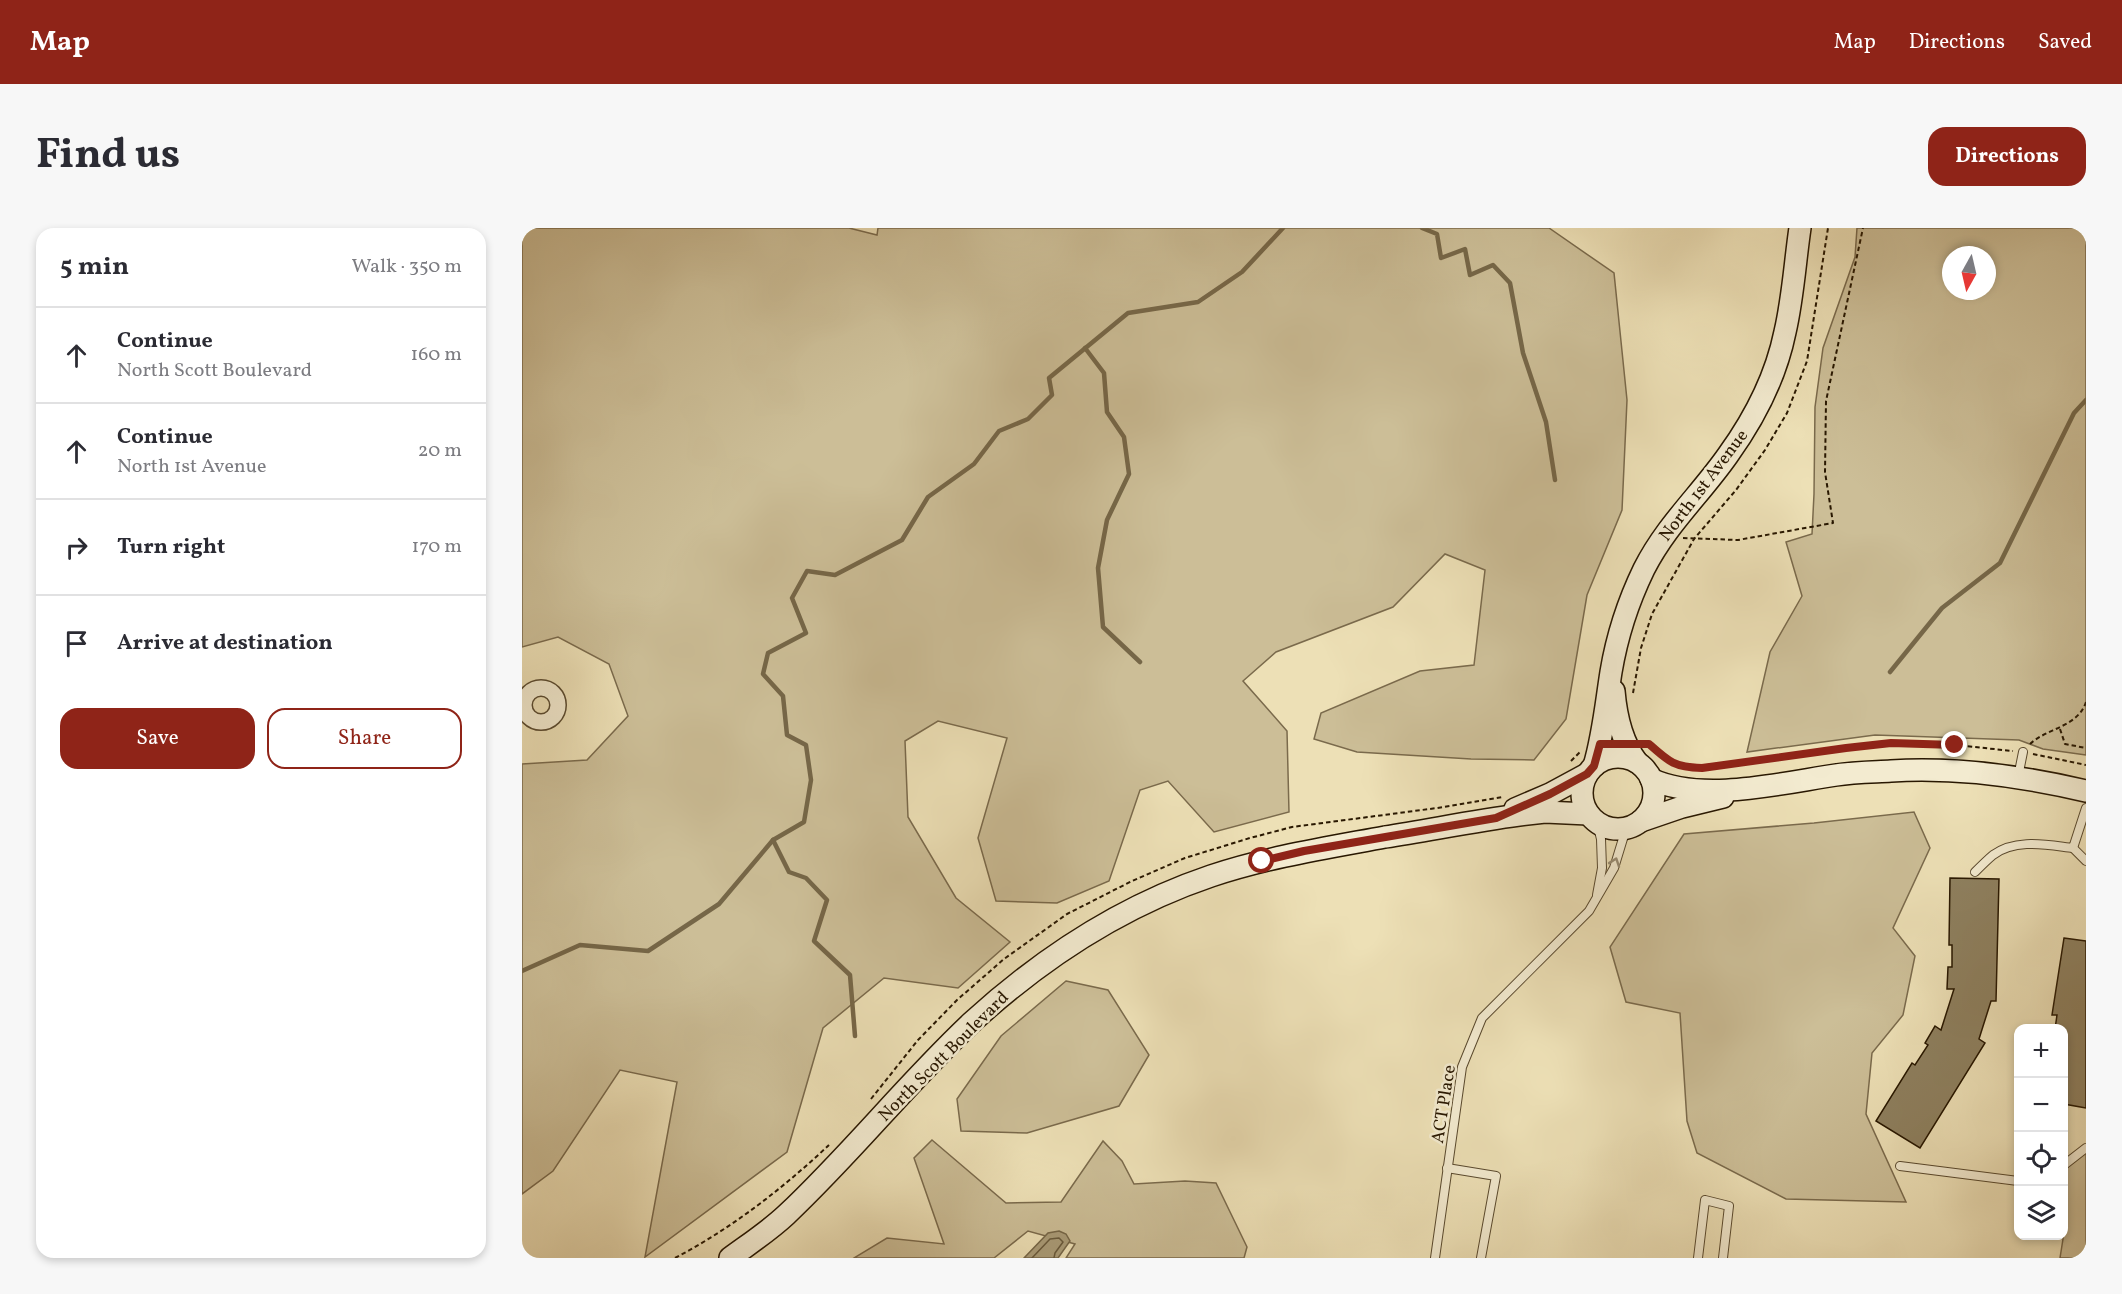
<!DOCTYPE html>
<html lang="en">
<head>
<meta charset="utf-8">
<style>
	body { margin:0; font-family:Vollkorn,serif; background:#f7f7f7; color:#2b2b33 }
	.controls { position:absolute; right:18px; bottom:18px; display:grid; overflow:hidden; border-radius:12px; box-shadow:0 3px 9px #0003 }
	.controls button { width:54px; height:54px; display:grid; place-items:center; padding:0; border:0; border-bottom:2px solid #e1e1e2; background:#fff; color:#2b2b33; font:30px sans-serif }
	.compass { position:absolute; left:1420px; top:18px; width:54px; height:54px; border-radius:50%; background:#fff; box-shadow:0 3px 9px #0003; rotate:188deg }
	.stop { position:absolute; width:18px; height:18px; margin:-14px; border:4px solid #8f2418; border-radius:50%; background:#fff }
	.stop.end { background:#8f2418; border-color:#fff; box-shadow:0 2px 6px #0008 }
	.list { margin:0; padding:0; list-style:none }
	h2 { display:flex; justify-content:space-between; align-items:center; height:78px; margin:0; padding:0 24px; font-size:26px }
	h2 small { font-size:20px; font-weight:400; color:#7c7c81 }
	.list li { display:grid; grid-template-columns:39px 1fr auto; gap:18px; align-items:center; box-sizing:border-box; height:96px; padding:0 24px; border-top:2px solid #e1e1e2 }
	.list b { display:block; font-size:22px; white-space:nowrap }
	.list p { margin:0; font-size:20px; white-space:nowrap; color:#7c7c81 }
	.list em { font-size:20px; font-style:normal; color:#7c7c81 }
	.actions { display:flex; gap:12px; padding:18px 24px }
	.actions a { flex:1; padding:14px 0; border:2px solid #8f2418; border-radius:18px; text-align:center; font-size:21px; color:#8f2418 }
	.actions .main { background:#8f2418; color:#fff }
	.icon { flex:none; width:33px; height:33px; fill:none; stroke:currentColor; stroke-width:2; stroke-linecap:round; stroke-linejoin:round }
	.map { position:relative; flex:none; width:1564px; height:1030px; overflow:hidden; border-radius:18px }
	header { display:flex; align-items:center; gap:36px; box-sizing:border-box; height:84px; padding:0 30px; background:#8f2418; color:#fff }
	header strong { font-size:28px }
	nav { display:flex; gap:33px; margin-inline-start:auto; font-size:21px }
	.intro { display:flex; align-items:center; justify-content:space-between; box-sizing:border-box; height:144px; padding:0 36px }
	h1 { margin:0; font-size:42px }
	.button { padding:15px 27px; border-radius:18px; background:#8f2418; color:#fff; font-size:21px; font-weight:700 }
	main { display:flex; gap:36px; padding:0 36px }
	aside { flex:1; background:#fff; border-radius:18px; box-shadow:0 3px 9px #0003 }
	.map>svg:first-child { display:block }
	.green { fill:#ccbe97; stroke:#7a6a4c; stroke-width:1.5; fill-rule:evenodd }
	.water { fill:#aa9c78; stroke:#766748; stroke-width:1.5 }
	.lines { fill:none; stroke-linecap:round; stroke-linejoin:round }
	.shore { stroke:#695a3c; stroke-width:1.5 }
	.stream { stroke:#766748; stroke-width:4.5 }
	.building { fill:#8e805f; stroke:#281700; stroke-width:1.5 }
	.service-casing { stroke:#59492e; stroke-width:10 }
	.minor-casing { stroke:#59492e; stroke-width:18 }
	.secondary-casing { stroke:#281700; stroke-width:24 }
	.path { stroke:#281700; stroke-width:2; stroke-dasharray:4.5 3; stroke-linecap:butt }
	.service { stroke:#f3ebd0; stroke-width:8 }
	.minor { stroke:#f3ebd0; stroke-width:15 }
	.secondary { stroke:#f3ebd0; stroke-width:21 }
	.oneway { stroke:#988c72 }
	.route { stroke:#8f2418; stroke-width:8 }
	.labels { text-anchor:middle; stroke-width:5; stroke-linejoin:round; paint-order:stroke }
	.street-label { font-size:18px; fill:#281700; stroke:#f3ebd0 }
</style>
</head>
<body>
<header>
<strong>Map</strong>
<nav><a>Map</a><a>Directions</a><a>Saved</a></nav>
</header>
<div class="intro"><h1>Find us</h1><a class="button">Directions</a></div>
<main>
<aside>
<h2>5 min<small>Walk · 350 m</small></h2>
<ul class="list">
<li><svg class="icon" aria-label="ahead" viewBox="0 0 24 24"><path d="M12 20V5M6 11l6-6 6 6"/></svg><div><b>Continue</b><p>North Scott Boulevard</p></div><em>160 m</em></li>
<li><svg class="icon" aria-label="ahead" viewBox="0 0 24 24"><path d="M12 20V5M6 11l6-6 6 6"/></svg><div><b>Continue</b><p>North 1st Avenue</p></div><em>20 m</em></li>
<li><svg class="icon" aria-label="right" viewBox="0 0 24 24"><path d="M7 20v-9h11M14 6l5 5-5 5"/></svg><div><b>Turn right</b></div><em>170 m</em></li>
<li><svg class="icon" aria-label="arrive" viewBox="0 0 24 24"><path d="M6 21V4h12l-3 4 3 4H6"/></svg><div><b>Arrive at destination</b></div></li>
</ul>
<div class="actions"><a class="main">Save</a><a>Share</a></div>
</aside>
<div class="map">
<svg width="1564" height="1030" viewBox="0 0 1564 1030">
	<rect width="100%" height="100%" fill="#ede0b6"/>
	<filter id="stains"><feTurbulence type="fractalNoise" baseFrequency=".00333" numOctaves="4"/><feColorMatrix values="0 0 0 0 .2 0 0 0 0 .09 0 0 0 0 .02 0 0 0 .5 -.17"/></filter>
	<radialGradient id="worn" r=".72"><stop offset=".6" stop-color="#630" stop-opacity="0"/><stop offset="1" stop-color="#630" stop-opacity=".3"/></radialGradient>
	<!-- green -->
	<g class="green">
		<path d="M0 0H327L355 7 356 0H1027L1092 45 1105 172 1100 282 1065 367 1044 491 1012 532 949 531 835 524 792 511 799 485 898 443 952 437 963 342 923 326 871 379 754 424 721 453 765 503 767 584 692 604 646 553 618 562 587 653 535 675 474 673 456 610 485 510 416 493 383 513 386 589 434 670 488 714 436 760 362 750 301 800 265 924 123 1029 155 854 98 842 31 943 0 966V536L65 532 106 488 87 436 36 409 0 419Z"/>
		<path d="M1335 0H1564V527L1521 521 1497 512 1353 507 1225 524 1248 424 1280 368 1264 314 1290 306 1292 266 1293 179 1301 120 1333 29ZM1429 27H1465V63H1429Z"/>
		<path d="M1392 584 1408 620 1371 700 1393 728 1381 787 1350 825 1344 886 1384 974 1264 971 1175 925 1165 893 1158 785 1104 774 1088 719 1162 606 1292 595Z"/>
		<path d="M544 753 586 762 627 827 597 878 505 905 439 903 435 871 479 808Z"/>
		<path d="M410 912 484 975 539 974 581 913 600 933 612 956 663 953 694 955 725 1019 722 1030H544L553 1016 506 1003 472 1030H332L365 1010 422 1016 392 930Z"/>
		<path d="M1564 923V1030H1538L1541 1011 1542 940Z"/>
	</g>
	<!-- water -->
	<path class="water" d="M537 1003 544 1006 548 1013 536 1030H502L526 1005Z"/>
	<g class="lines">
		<!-- shore -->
		<path class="shore" d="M510 1030 528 1011 537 1010 541 1014 533 1025 532 1030"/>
		<!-- stream -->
		<g class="stream">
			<path d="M900 0 915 6 919 30 943 21 948 47 971 37 988 55 1001 125 1024 194 1033 252"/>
			<path d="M563 120 582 145 585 184 602 209 607 246 585 292 576 340 581 399 618 434"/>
			<path d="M1368 444 1420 380 1478 335 1552 185 1564 172"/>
			<path d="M0 743 58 717 126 723 197 676 251 612"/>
			<path d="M333 808 328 747 292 713 305 672 284 650 267 644 251 612 282 594 289 552 284 517 265 507 261 468 241 446 246 425 284 405 270 370 285 343 313 347 380 312 406 269 452 236 477 203 506 191 530 167 527 150 606 85 676 74 720 44 761 0"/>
		</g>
	</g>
	<!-- building -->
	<g class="building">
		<path d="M1428 650 1477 651 1474 773H1469L1457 811 1463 815 1398 920 1354 893 1390 835 1393 837 1406 817 1403 815 1413 798 1419 802 1432 761H1425L1426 739H1430V717H1427Z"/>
		<path d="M1542 710 1564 713V880L1542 876V801H1533L1535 787H1530Z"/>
	</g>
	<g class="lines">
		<!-- service casing -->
		<g class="service-casing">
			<g id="service">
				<path d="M1496 549 1501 524"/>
				<path d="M1075 595 1079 611 1080 640 1075 667"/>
				<path d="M1551 620 1564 633"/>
				<path d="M1453 644C1459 638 1465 632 1471 627 1494 610 1525 617 1551 620L1564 580"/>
				<path d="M1542 937 1564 920"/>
				<path d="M1378 938 1496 953"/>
				<path d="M925 940 974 948 959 1030"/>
				<path d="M913 1030 940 839 960 790 1067 683 1092 640 1103 604 1106 599"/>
				<path d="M1176 1030 1183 972 1207 978 1201 1030"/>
			</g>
		</g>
		<!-- minor casing -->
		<g class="minor-casing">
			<circle id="minor" cx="19" cy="477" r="17"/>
		</g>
		<!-- secondary casing -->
		<g class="secondary-casing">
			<g id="secondary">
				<path d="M1092 463C1094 487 1100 514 1115 534"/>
				<circle cx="1096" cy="565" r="36"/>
				<path d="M1072 538C1081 508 1084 476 1089 444 1095 408 1106 374 1122 341 1145 296 1178 267 1206 227 1232 191 1254 148 1263 104 1271 70 1273 34 1278 0"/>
				<path d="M1129 551C1180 575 1260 555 1314 547 1332 544 1351 544 1369 543 1435 539 1500 548 1564 563"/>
				<path d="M993 581 1028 566 1065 546"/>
				<path d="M1119 593 1160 579 1201 569"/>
				<path d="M208 1030C227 1016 247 1003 264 987 329 926 385 855 450 794 519 731 600 678 689 648 746 629 804 620 863 609 908 602 952 593 997 587L1023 584 1066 586"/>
			</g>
		</g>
		<!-- path -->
		<g class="path">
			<path d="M1161 310 1216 312 1311 295 1303 244 1304 173 1341 0"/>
			<path d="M1111 465 1119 420 1130 386 1172 311 1214 262 1243 222 1265 185 1285 133 1306 0"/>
			<path d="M1538 501 1543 516 1564 520"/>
			<path d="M1125 516 1145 533 1162 540H1180C1242 533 1304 520 1367 516 1408 513 1450 519 1491 523"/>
			<path d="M1508 516C1525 500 1556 499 1564 474"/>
			<path d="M1511 526 1564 537"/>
			<path d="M1049 533 1058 524"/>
			<path d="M349 871 396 812 435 772 482 731 545 686 610 653 663 630 728 610 770 599 915 580 981 569"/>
			<path d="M153 1030C210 1000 260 961 307 917"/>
		</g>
		<!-- service -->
		<use href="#service" class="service"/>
		<!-- minor -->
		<use href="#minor" class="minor"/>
		<!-- secondary -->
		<use href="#secondary" class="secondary"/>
	</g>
	<!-- one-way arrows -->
	<defs><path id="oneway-chevron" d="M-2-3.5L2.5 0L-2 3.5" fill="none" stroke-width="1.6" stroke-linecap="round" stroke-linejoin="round" transform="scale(1.5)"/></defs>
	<use class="oneway" href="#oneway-chevron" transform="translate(1093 634) rotate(-71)"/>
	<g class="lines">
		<!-- route -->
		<path class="route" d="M740 633 782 623 974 590 1028 566 1065 546 1072 538 1078 516H1127C1147 534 1152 539 1180 540L1324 520 1369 515 1433 517"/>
	</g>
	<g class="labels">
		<!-- street labels -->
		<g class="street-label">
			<text transform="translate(1181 257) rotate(-53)" y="6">North 1st Avenue</text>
			<text transform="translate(421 828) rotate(-45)" y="6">North Scott Boulevard</text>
			<text transform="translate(921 876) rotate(-81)" y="6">ACT Place</text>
		</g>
	</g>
	<rect width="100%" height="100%" filter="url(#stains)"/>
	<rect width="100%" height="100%" fill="url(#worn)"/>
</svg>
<div class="controls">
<button>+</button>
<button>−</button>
<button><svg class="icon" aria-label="locate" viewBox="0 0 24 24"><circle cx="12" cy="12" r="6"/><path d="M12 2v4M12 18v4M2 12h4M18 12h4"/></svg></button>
<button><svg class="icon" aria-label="layers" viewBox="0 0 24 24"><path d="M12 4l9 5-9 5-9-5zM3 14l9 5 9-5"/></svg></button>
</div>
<svg class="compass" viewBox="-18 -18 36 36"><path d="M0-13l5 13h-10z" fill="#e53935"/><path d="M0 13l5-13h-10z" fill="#7c7c81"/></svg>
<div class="stop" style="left:740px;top:633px"></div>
<div class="stop end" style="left:1433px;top:517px"></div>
</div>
</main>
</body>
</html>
